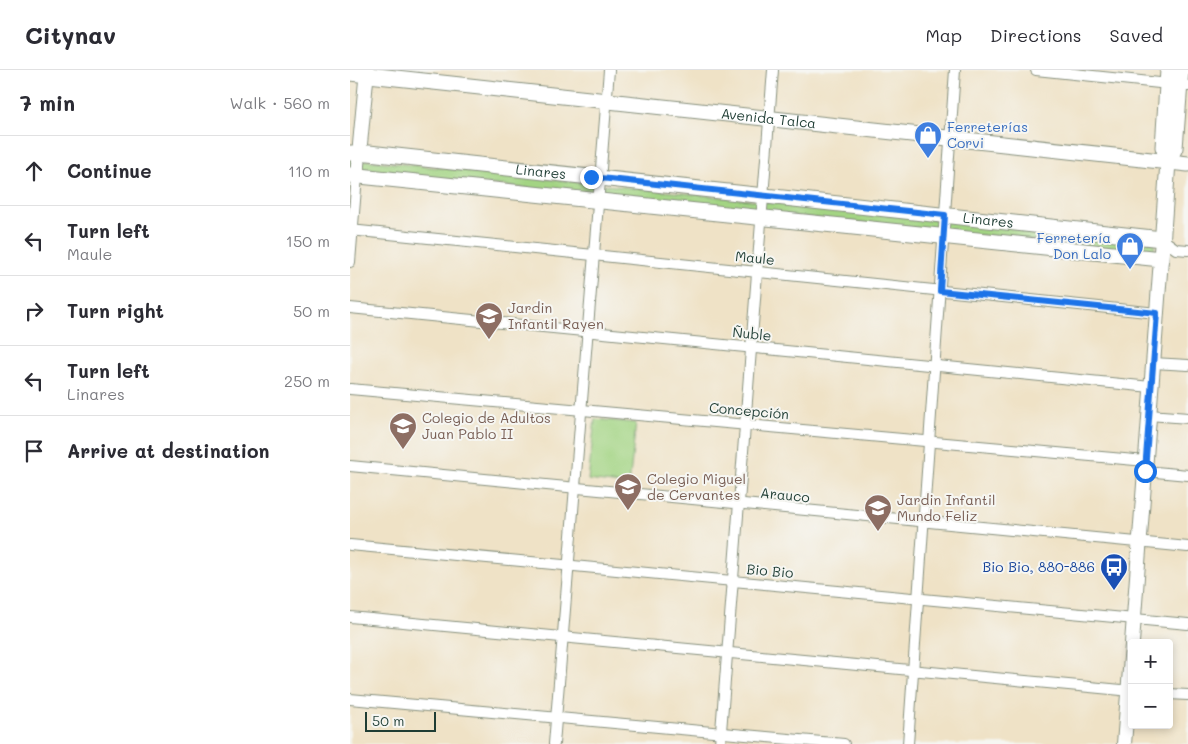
<!DOCTYPE html>
<html lang="en">
<head>
<meta charset="utf-8">
<style>
	body { margin:0; font-family:Mali,sans-serif; background:#f2f2f3; color:#2b2b33 }
	.controls { position:absolute; right:15px; bottom:15px; display:grid; overflow:hidden; border-radius:5px; box-shadow:0 2px 8px #0003 }
	.controls button { width:45px; height:45px; display:grid; place-items:center; padding:0; border:0; border-bottom:1px solid #e1e1e2; background:#fff; color:#2b2b33; font:25px sans-serif }
	.scale { position:absolute; left:15px; bottom:12px; width:71px; box-sizing:border-box; padding-left:5px; border:2px solid #1f3d34; border-top:0; font-size:14px; line-height:18px; white-space:nowrap; color:#1f3d34; -webkit-text-stroke:4px #f6f6f2; paint-order:stroke }
	.stop { position:absolute; width:15px; height:15px; margin:-11px; border:4px solid #1a73e8; border-radius:50%; background:#fff }
	.stop.end { background:#1a73e8; border-color:#fff; box-shadow:0 1px 5px #0008 }
	.list { margin:0; padding:0; list-style:none }
	h2 { display:flex; justify-content:space-between; align-items:center; height:65px; margin:0; padding:0 20px; font-size:21px }
	h2 small { font-size:16px; font-weight:400; color:#7c7c81 }
	.list li { display:grid; grid-template-columns:32px 1fr auto; gap:15px; align-items:center; box-sizing:border-box; height:70px; padding:0 20px; border-top:1px solid #e1e1e2 }
	.list b { display:block; font-size:19px; white-space:nowrap }
	.list p { margin:0; font-size:16px; white-space:nowrap; color:#7c7c81 }
	.list em { font-size:16px; font-style:normal; color:#7c7c81 }
	.icon { flex:none; width:28px; height:28px; fill:none; stroke:currentColor; stroke-width:2; stroke-linecap:round; stroke-linejoin:round }
	.map { position:relative; flex:none; width:838px; height:674px; overflow:hidden }
	header { display:flex; align-items:center; gap:30px; box-sizing:border-box; height:70px; padding:0 25px; background:#fff; border-bottom:1px solid #e1e1e2 }
	header strong { font-size:24px }
	nav { display:flex; gap:28px; margin-inline-start:auto; font-size:18px }
	main { display:flex }
	aside { flex:1; background:#fff }
	.map>svg:first-child { display:block }
	.green { fill:#a3d483; stroke:#61885c }
	.lines { fill:none; stroke-linecap:round; stroke-linejoin:round }
	.minor-casing { stroke:#87907d; stroke-width:12 }
	.tertiary-casing { stroke:#87907d; stroke-width:16 }
	.secondary-casing { stroke:#87907d; stroke-width:17 }
	.minor { stroke:#fff; stroke-width:10 }
	.tertiary { stroke:#fff; stroke-width:14 }
	.secondary { stroke:#fff; stroke-width:15 }
	.route { stroke:#1a73e8; stroke-width:6 }
	.labels { text-anchor:middle; stroke-width:4; stroke-linejoin:round; paint-order:stroke }
	.street-label { font-size:14px; fill:#1f3d34; stroke:#f6f6f2 }
	.shop-label { font-size:14px; fill:#366cbe; stroke:#f6f6f2; text-anchor:start }
	.education-label { font-size:14px; fill:#785e54; stroke:#f6f6f2; text-anchor:start }
	.transit-label { font-size:14px; fill:#164399; stroke:#f6f6f2; text-anchor:end }
</style>
</head>
<body>
<header>
<strong>Citynav</strong>
<nav><a>Map</a><a>Directions</a><a>Saved</a></nav>
</header>
<main>
<aside>
<h2>7 min<small>Walk · 560 m</small></h2>
<ul class="list">
<li><svg class="icon" aria-label="ahead" viewBox="0 0 24 24"><path d="M12 20V5M6 11l6-6 6 6"/></svg><div><b>Continue</b></div><em>110 m</em></li>
<li><svg class="icon" aria-label="left" viewBox="0 0 24 24"><path d="M17 20v-9H6M10 6l-5 5 5 5"/></svg><div><b>Turn left</b><p>Maule</p></div><em>150 m</em></li>
<li><svg class="icon" aria-label="right" viewBox="0 0 24 24"><path d="M7 20v-9h11M14 6l5 5-5 5"/></svg><div><b>Turn right</b></div><em>50 m</em></li>
<li><svg class="icon" aria-label="left" viewBox="0 0 24 24"><path d="M17 20v-9H6M10 6l-5 5 5 5"/></svg><div><b>Turn left</b><p>Linares</p></div><em>250 m</em></li>
<li><svg class="icon" aria-label="arrive" viewBox="0 0 24 24"><path d="M6 21V4h12l-3 4 3 4H6"/></svg><div><b>Arrive at destination</b></div></li>
</ul>
</aside>
<div class="map">
<svg width="838" height="674" viewBox="0 0 838 674">
	<rect width="100%" height="100%" fill="#f6f6f2"/>
	<filter id="ink" filterUnits="userSpaceOnUse"><feTurbulence type="fractalNoise" baseFrequency=".02" numOctaves="2"/><feDisplacementMap in="SourceGraphic" scale="10" xChannelSelector="R" yChannelSelector="G"/><feConvolveMatrix kernelMatrix="1 2 1 2 8 2 1 2 1" color-interpolation-filters="sRGB"/></filter>
	<filter id="wash" filterUnits="userSpaceOnUse"><feTurbulence type="fractalNoise" baseFrequency=".0096" numOctaves="4" result="noise"/><feDisplacementMap in="SourceGraphic" scale="20" xChannelSelector="R" yChannelSelector="G"/><feGaussianBlur stdDeviation="1.12" result="paint"/><feColorMatrix in="noise" values="0 0 0 0 0 0 0 0 0 0 0 0 0 0 0 0 0 1.4 0 .05"/><feComposite in="paint" operator="in"/></filter>
	<g filter="url(#wash)">
		<rect width="100%" height="100%" fill="#efe2c6"/>
		<!-- green -->
		<g class="green">
			<path d="M0 89 14 90 805 172 804 183 0 100Z"/>
			<path d="M245 349 286 353 279 415 238 410Z"/>
		</g>
	</g>
	<g filter="url(#ink)">
		<g class="lines">
			<!-- minor casing -->
			<g class="minor-casing">
				<g id="minor">
					<path d="M686 0 838 16"/>
					<path d="M0 160 807 243"/>
					<path d="M812 169 826 179 838 180"/>
					<path d="M0 192 7 106"/>
					<path d="M0 238 801 317"/>
					<path d="M803 293 838 295"/>
					<path d="M0 319 796 391"/>
					<path d="M799 345 838 348"/>
					<path d="M0 396 838 477"/>
					<path d="M795 401 838 405"/>
					<path d="M0 475 838 554"/>
					<path d="M0 547 782 621"/>
					<path d="M819 624 838 625"/>
					<path d="M0 629 494 674"/>
					<path d="M204 674 259 0"/>
					<path d="M370 674 423 0"/>
					<path d="M558 674 605 0"/>
				</g>
			</g>
			<!-- tertiary casing -->
			<g class="tertiary-casing">
				<g id="tertiary">
					<path d="M7 106 17 0"/>
					<path d="M782 573 811 189"/>
					<path d="M774 674 782 575"/>
				</g>
			</g>
			<!-- secondary casing -->
			<g class="secondary-casing">
				<g id="secondary">
					<path id="s1" d="M0 3 838 94"/>
					<path id="s2" d="M0 83H19L812 169"/>
					<path d="M818 92 825 78 831 0"/>
					<path d="M0 105 811 189 818 92 813 77 818 0"/>
				</g>
			</g>
			<!-- minor -->
			<use href="#minor" class="minor"/>
			<!-- tertiary -->
			<use href="#tertiary" class="tertiary"/>
			<!-- secondary -->
			<use href="#secondary" class="secondary"/>
		</g>
	</g>
	<g class="lines" filter="url(#ink)">
		<!-- route -->
		<path class="route" d="M241 107 595 145 590 221 807 243 795 401"/>
	</g>
	<!-- icons -->
	<defs>
		<g id="shop-pin" transform="scale(1.4375)"><path d="M0 17L-7.5 6A9.5 9.5 0 1 1 7.5 6Z" fill="#3f7fe0" stroke="#f6f6f2"/><path d="M-5-2.5h2.3a2.7 3.5 0 0 1 5.4 0H5L5.5 6h-11ZM-1.5-2.5h3a1.5 2.3 0 0 0-3 0Z" fill="#fff"/></g>
		<g id="school-pin" transform="scale(1.4375)"><path d="M0 17L-7.5 6A9.5 9.5 0 1 1 7.5 6Z" fill="#8d6e63" stroke="#f6f6f2"/><path d="M0-5L7-2L0 1L-7-2ZM-4 1L0 2.5L4 1V4Q0 6-4 4Z" fill="#fff"/></g>
		<g id="bus-pin" transform="scale(1.4375)"><path d="M0 17L-7.5 6A9.5 9.5 0 1 1 7.5 6Z" fill="#1a4fb4" stroke="#f6f6f2"/><path d="M-5-6H5V4H4V6H2V4H-2V6H-4V4H-5ZM-3.5-4V0h7V-4ZM-3.5 1.2v1.5H-2V1.2ZM2 1.2v1.5H3.5V1.2Z" fill="#fff"/></g>
	</defs>
	<g fill-rule="evenodd">
		<use href="#shop-pin" x="578" y="65"/>
		<use href="#shop-pin" x="780" y="176"/>
		<use href="#school-pin" x="139" y="246"/>
		<use href="#school-pin" x="53" y="356"/>
		<use href="#school-pin" x="278" y="417"/>
		<use href="#school-pin" x="528" y="438"/>
		<use href="#bus-pin" x="764" y="497"/>
	</g>
	<g class="labels">
		<!-- street labels -->
		<g class="street-label">
			<text dy="5" stroke="none"><textPath href="#s1" startOffset="421">Avenida Talca</textPath></text>
			<text dy="5" stroke="none"><textPath href="#s2" startOffset="192">Linares</textPath></text>
			<text dy="5" stroke="none"><textPath href="#s2" startOffset="642">Linares</textPath></text>
			<text transform="translate(405 188) rotate(6)" y="5">Maule</text>
			<text transform="translate(402 264) rotate(6)" y="5">Ñuble</text>
			<text transform="translate(399 341) rotate(5)" y="5">Concepción</text>
			<text transform="translate(435 425) rotate(6)" y="5">Arauco</text>
			<text transform="translate(420 501) rotate(5)" y="5">Bio Bio</text>
		</g>
		<!-- shop labels -->
		<g class="shop-label">
			<text x="597" y="62">Ferreterías<tspan x="597" dy="16">Corvi</tspan></text>
			<text x="761" y="173" text-anchor="end">Ferretería<tspan x="761" dy="16">Don Lalo</tspan></text>
		</g>
		<!-- education labels -->
		<g class="education-label">
			<text x="158" y="243">Jardin<tspan x="158" dy="16">Infantil Rayen</tspan></text>
			<text x="72" y="353">Colegio de Adultos<tspan x="72" dy="16">Juan Pablo II</tspan></text>
			<text x="297" y="414">Colegio Miguel<tspan x="297" dy="16">de Cervantes</tspan></text>
			<text x="547" y="435">Jardin Infantil<tspan x="547" dy="16">Mundo Feliz</tspan></text>
		</g>
		<!-- transit labels -->
		<g class="transit-label">
			<text x="745" y="502">Bio Bio, 880-886</text>
		</g>
	</g>
</svg>
<div class="controls">
<button>+</button>
<button>−</button>
</div>
<div class="scale">50 m</div>
<div class="stop" style="left:795px;top:401px"></div>
<div class="stop end" style="left:241px;top:107px"></div>
</div>
</main>
</body>
</html>
